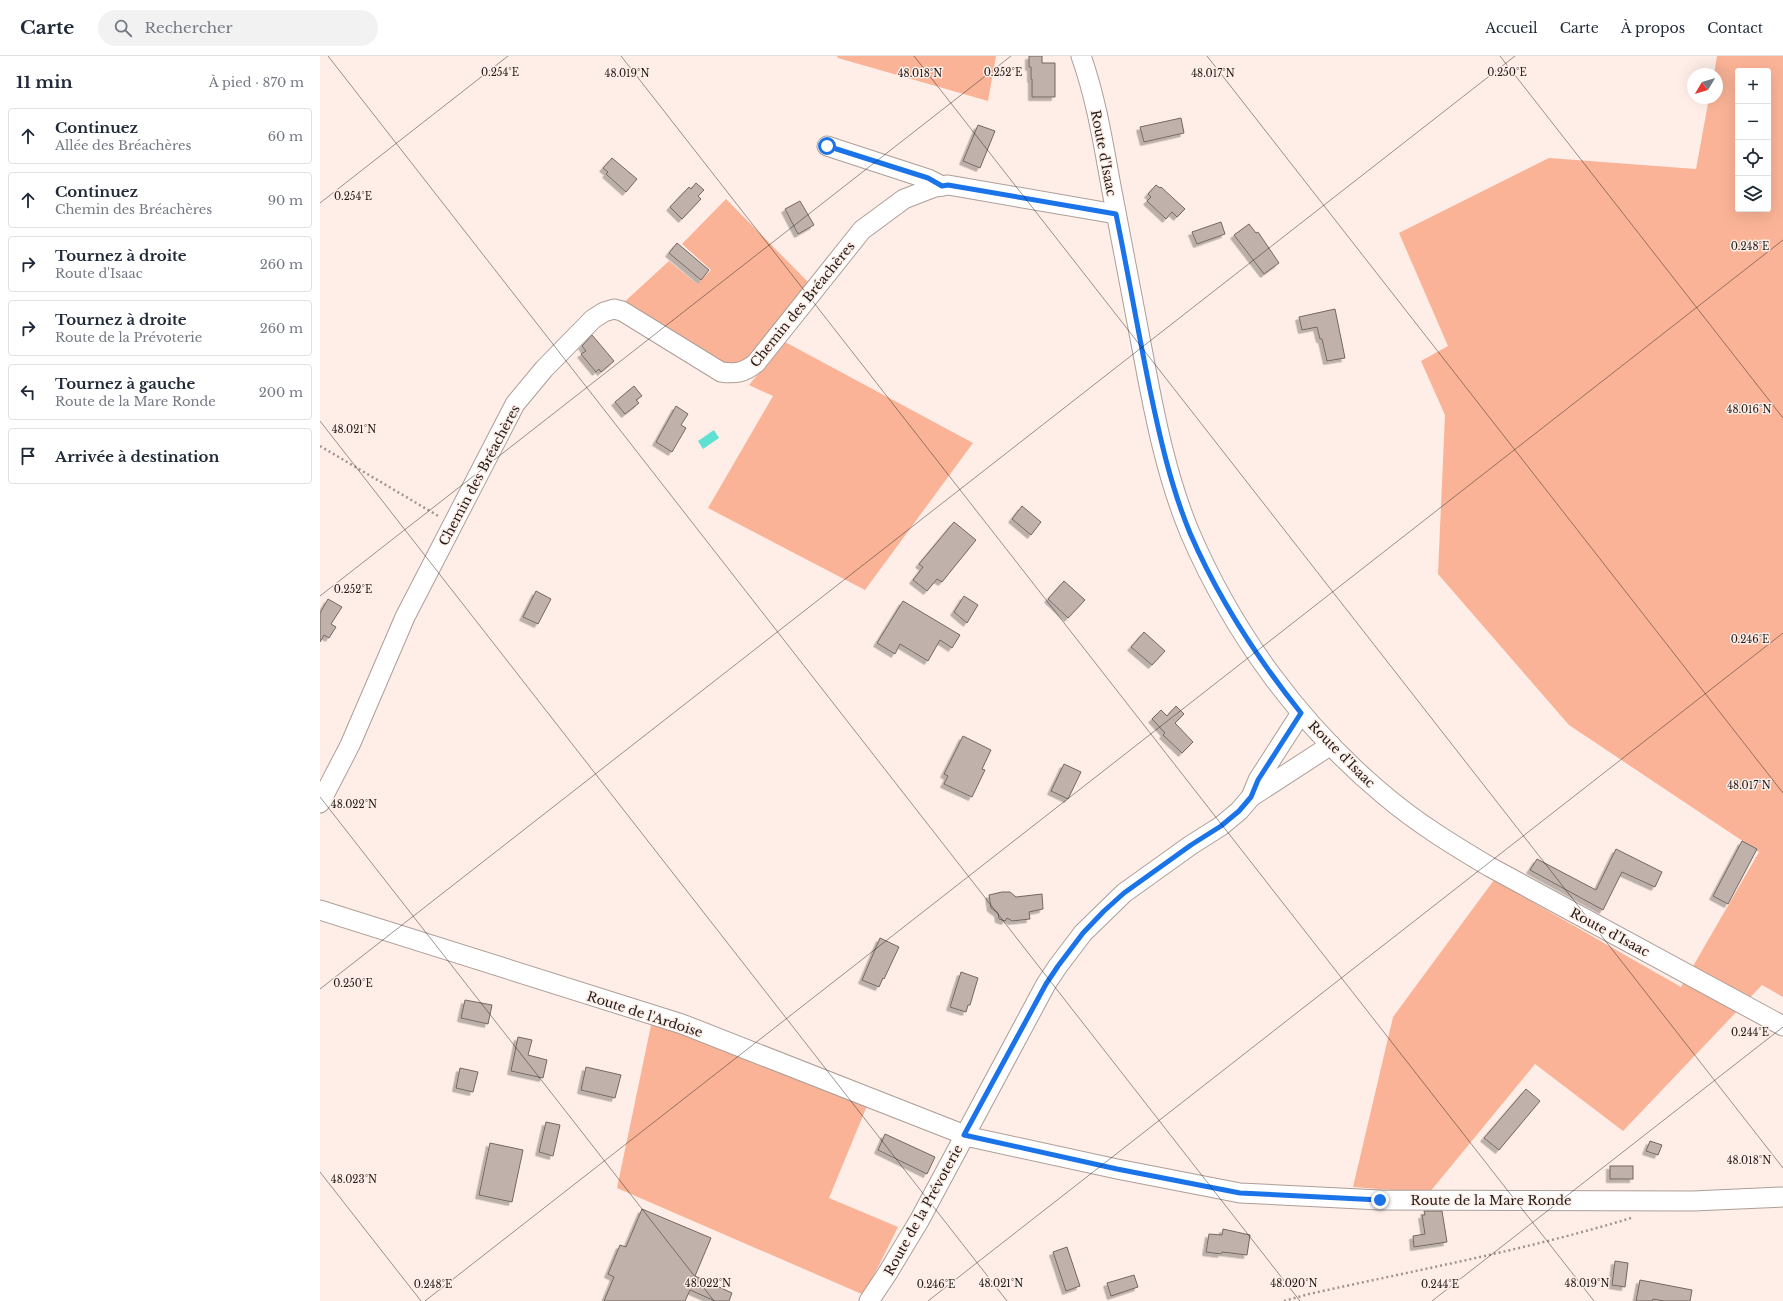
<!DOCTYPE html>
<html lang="fr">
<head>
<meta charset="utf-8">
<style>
	body { margin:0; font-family:"Libre Baskerville",serif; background:#f2f2f3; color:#1f2937 }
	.controls { position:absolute; right:12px; top:12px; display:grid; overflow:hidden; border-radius:4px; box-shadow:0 4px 16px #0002 }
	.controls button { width:36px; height:36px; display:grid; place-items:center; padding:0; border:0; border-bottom:1px solid #e0e1e3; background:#fff; color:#1f2937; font:20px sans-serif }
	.compass { position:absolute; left:1367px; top:12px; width:36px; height:36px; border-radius:50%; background:#fff; box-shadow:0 4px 16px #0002; rotate:232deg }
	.stop { position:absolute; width:12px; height:12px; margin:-9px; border:3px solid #1a73e8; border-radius:50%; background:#fff }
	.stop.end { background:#1a73e8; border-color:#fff; box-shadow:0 1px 4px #0008 }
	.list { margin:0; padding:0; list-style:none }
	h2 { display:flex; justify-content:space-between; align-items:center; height:52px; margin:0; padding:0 16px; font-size:17px }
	h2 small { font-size:13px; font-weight:400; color:#747a83 }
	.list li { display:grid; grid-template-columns:26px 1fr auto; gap:12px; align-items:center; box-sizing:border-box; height:56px; margin:0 8px 8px; padding:0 8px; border:1px solid #e0e1e3; border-radius:4px }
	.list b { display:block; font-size:15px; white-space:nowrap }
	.list p { margin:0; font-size:13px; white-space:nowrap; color:#747a83 }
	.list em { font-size:13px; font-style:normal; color:#747a83 }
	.icon { flex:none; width:22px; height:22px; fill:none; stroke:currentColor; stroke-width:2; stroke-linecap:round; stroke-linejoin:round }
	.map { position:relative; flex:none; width:1463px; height:1245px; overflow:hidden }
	header { display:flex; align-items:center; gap:24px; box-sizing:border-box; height:56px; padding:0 20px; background:#fff; border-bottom:1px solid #e0e1e3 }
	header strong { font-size:19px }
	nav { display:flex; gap:22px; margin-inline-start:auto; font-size:14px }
	.search { width:280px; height:36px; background:#f2f2f3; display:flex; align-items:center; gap:10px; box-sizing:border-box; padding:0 14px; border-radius:22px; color:#747a83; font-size:15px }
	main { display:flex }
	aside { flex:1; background:#fff }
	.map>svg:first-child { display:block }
	.green { fill:#fab396; fill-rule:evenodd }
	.water { fill:#5ee0d3 }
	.building { fill:#c1b1ab; stroke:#756761; filter:url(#shadow) }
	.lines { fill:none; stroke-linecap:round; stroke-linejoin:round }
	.minor-casing { stroke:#ad9e98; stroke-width:21 }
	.path { stroke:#a0948f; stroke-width:2.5; stroke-dasharray:2 3; stroke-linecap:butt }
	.minor { stroke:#fff; stroke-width:19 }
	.route { stroke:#1a73e8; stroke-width:5 }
	.ticks { fill:none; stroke:#201b18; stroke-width:1; stroke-opacity:0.45 }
	.labels { text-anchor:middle; stroke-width:3; stroke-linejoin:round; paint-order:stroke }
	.street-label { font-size:13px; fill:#201b18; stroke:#feeee7 }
	.ticks-label { font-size:10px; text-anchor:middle; fill:#201b18; stroke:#feeee7; stroke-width:3; stroke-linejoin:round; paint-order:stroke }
</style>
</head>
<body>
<header>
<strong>Carte</strong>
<div class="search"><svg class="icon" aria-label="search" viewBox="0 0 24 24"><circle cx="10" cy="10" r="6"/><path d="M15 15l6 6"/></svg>Rechercher</div>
<nav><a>Accueil</a><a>Carte</a><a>À propos</a><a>Contact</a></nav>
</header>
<main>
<aside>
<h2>11 min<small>À pied · 870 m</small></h2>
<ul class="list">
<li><svg class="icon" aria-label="ahead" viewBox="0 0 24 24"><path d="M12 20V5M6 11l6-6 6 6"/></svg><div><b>Continuez</b><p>Allée des Bréachères</p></div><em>60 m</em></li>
<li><svg class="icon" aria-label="ahead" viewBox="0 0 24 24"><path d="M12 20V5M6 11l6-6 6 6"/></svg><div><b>Continuez</b><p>Chemin des Bréachères</p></div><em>90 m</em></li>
<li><svg class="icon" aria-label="right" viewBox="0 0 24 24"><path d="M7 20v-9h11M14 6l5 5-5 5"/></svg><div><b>Tournez à droite</b><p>Route d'Isaac</p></div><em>260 m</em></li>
<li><svg class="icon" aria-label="right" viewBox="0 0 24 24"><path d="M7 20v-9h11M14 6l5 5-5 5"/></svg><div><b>Tournez à droite</b><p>Route de la Prévoterie</p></div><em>260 m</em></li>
<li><svg class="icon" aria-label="left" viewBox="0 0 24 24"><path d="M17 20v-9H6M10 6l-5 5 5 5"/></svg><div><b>Tournez à gauche</b><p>Route de la Mare Ronde</p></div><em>200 m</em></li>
<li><svg class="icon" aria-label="arrive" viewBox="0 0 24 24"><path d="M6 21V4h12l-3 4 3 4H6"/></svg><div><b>Arrivée à destination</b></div></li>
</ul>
</aside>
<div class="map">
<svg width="1463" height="1245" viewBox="0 0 1463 1245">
	<defs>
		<filter id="shadow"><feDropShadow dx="-3.5" dy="3.5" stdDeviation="0" flood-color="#0004"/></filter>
	</defs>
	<rect width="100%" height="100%" fill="#feeee7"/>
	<!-- green -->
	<g class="green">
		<path d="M517 0H676L668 45 518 2Z"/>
		<path d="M1397 0H1463V941L1442 929 1303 1075 1215 1008 1109 1137 1033 1131 1073 961 1174 824 1361 931 1439 796 1249 669 1118 518 1125 359 1101 305 1128 290 1079 177 1229 102 1376 113 1389 42H1397V18H1394ZM1418 15H1448V153H1418Z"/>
		<path d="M406 143 491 229 423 310 407 312 300 250 349 205 377 228 391 214 362 188Z"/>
		<path d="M465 286 653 387 545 534 388 452 453 340 429 329Z"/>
		<path d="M334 955 554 1033 509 1142 578 1171 544 1239 297 1132Z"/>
	</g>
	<!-- water -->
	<path class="water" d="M394 374 399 382 383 393 378 385Z"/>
	<!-- building -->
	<g class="building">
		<path d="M709 0H722V7H735V41H712V23H711V11H709Z"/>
		<path d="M861 62 864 77 824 86 820 71Z"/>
		<path d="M658 69 675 75 660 112 643 105Z"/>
		<path d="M292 102 317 123 306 136 286 118 288 116 283 112Z"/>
		<path d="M376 127 384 134 378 140 381 143 362 163 350 151 369 131 371 133Z"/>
		<path d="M836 129 840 132 841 131 865 153 857 161 852 156 846 163 827 145 831 141 828 138Z"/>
		<path d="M480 145 494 169 478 178 465 153Z"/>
		<path d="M901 166 905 178 877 188 872 176Z"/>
		<path d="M929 168 936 177 938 176 959 207 944 218 914 179Z"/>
		<path d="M357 187 389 214 381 224 349 197Z"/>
		<path d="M1015 253 1025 302 1007 305 1002 283H1000L997 271 982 274 979 261Z"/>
		<path d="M272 279 294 305 281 316 279 313 276 316 261 298 266 295 262 290Z"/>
		<path d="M314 330 322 340 316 344 319 347 305 358 295 346Z"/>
		<path d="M356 350 368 358 361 369 366 372 352 396 336 386Z"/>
		<path d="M702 450 721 466 711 479 692 463Z"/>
		<path d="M634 466 656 484 622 526 617 523 607 535 593 524 603 511 599 508Z"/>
		<path d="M744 525 765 544 748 562 728 543Z"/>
		<path d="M216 535 231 543 218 568 203 561Z"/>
		<path d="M644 540 658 549 647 567 634 556Z"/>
		<path d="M8 543 22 551 11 568 16 571 9 582 4 579 0 586V557Z"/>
		<path d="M583 545 640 579 632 592 620 584 608 605 580 588 575 598 557 587Z"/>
		<path d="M824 576 845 595 832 609 811 591Z"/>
		<path d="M856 650 864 658 855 667 873 686 862 697 843 679 845 677 832 663 841 654 847 660Z"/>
		<path d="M643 680 671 694 662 713 665 714 652 741 624 728 628 720 624 718Z"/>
		<path d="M744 708 761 716 748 743 731 735Z"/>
		<path d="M1422 785 1437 793 1408 848 1393 840Z"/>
		<path d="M1296 793 1342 816 1335 831 1302 816 1283 854 1210 814 1217 803 1276 834Z"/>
		<path d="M682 836H690L696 841 722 838 723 853 709 856 710 863 692 865 687 862 685 865 679 863 678 857 671 852 669 839Z"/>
		<path d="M560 882 579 891 564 923 563 922 559 931 542 924Z"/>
		<path d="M641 916 658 922 650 949H648L646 956 630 951Z"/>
		<path d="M145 944 172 949 168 968 141 962Z"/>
		<path d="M198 981 212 984 208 999 227 1004 223 1022 191 1015Z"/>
		<path d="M266 1011 301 1019 295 1042 261 1034Z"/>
		<path d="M140 1012 158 1016 153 1036 136 1032Z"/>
		<path d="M1206 1033 1220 1045 1179 1094 1164 1082Z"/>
		<path d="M226 1066 240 1069 233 1100 219 1096Z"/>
		<path d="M565 1078 615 1101 607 1118 558 1094Z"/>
		<path d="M1330 1085 1342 1089 1338 1099 1326 1095Z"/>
		<path d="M170 1087 203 1094 192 1146 159 1139Z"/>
		<rect x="1290" y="1110" width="23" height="13"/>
		<path d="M322 1153 391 1182 375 1220 412 1237 409 1245H395L370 1234 365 1245H284L294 1221 288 1218 300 1189 306 1191Z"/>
		<path d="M1104 1155H1122L1127 1186 1094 1191 1093 1180 1105 1178 1102 1159H1105Z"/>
		<path d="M903 1173 930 1179 927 1199 902 1196 901 1198 886 1196 889 1178 902 1179Z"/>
		<path d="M747 1191 760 1230 746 1235 733 1196Z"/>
		<path d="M1295 1205 1308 1207 1305 1231 1292 1229Z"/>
		<path d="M814 1219 818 1231 791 1240 787 1227Z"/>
		<path d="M1320 1224 1372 1234 1370 1245H1344L1333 1243 1332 1245H1316Z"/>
	</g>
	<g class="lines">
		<!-- minor casing -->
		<g class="minor-casing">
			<g id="minor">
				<path d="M761 0C776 42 783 86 791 130 802 187 813 245 824 303 835 362 847 422 870 477 913 577 980 669 1064 739 1097 767 1133 789 1170 811L1463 970"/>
				<path d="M507 90 608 123 622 130"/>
				<path d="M931 741 938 724 981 657"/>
				<path d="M0 747 30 689 85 561 195 348 224 313 273 263 284 256 294 253 302 255 401 316C415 318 424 317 436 307L542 174 584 143 615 131 628 129 796 158"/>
				<path d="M0 854 362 968 650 1081 797 1113 920 1137 1060 1144 1373 1145 1463 1141"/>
				<path d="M549 1245 567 1218 599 1165 726 928 738 910 763 877 804 837 871 789 901 770 919 755 931 741 1011 689"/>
			</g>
		</g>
		<!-- path -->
		<g class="path">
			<path d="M0 390 120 461"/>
			<path d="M964 1245 989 1238C1097 1214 1206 1194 1311 1162"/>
		</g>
		<!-- minor -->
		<use href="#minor" class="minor"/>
	</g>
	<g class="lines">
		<!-- route -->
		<path class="route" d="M507 90 608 122 622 130 628 129 796 158C808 217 818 275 830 334 840 382 851 431 870 477 898 542 937 602 981 657L938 724 931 741 919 755 901 770 871 789 804 837 784 855 763 877 738 910 726 928 644 1079 797 1113 920 1137 1060 1144"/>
	</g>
	<!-- ticks -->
	<path class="ticks" d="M8 0 980 1245M301 0 1274 1245M594 0 1463 1112M887 0 1463 737M1180 0 1463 362M0 147 188 0M0 365 687 1245M0 540 691 0M0 741 394 1245M0 933 1195 0M0 1116 101 1245M105 1245 1463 184M608 1245 1463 577M1112 1245 1463 971"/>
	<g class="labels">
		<!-- street labels -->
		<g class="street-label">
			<text transform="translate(784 97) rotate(79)" y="5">Route d'Isaac</text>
			<text transform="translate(482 248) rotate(-51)" y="5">Chemin des Bréachères</text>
			<text transform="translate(159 419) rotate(-62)" y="5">Chemin des Bréachères</text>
			<text transform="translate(1022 698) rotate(45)" y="5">Route d'Isaac</text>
			<text transform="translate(1290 876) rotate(28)" y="5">Route d'Isaac</text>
			<text transform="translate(325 958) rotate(18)" y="5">Route de l'Ardoise</text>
			<text x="1171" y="1149">Route de la Mare Ronde</text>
			<text transform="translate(603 1154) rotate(-61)" y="5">Route de la Prévoterie</text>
		</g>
	</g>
	<g class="ticks-label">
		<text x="180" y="20">0.254°E</text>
		<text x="683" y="20">0.252°E</text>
		<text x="1187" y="20">0.250°E</text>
		<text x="307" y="21">48.019°N</text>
		<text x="600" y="21">48.018°N</text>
		<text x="893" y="21">48.017°N</text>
		<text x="33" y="144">0.254°E</text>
		<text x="1430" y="194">0.248°E</text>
		<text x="1429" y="357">48.016°N</text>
		<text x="34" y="377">48.021°N</text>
		<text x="33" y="537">0.252°E</text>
		<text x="1430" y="587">0.246°E</text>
		<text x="1429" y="733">48.017°N</text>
		<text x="34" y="752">48.022°N</text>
		<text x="33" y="931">0.250°E</text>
		<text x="1430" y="980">0.244°E</text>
		<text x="1429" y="1108">48.018°N</text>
		<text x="34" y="1127">48.023°N</text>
		<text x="388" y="1231">48.022°N</text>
		<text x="681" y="1231">48.021°N</text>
		<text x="974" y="1231">48.020°N</text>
		<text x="1267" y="1231">48.019°N</text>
		<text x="113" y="1232">0.248°E</text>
		<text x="616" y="1232">0.246°E</text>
		<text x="1120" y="1232">0.244°E</text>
	</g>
</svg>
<div class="controls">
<button>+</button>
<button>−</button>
<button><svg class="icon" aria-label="locate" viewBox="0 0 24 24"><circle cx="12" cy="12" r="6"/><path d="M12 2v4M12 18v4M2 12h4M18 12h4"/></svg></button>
<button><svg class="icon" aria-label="layers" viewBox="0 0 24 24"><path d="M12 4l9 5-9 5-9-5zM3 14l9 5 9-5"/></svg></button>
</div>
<svg class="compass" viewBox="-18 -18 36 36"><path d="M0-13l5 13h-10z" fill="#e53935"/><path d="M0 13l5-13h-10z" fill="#747a83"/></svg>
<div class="stop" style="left:507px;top:90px"></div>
<div class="stop end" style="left:1060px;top:1144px"></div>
</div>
</main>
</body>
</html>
